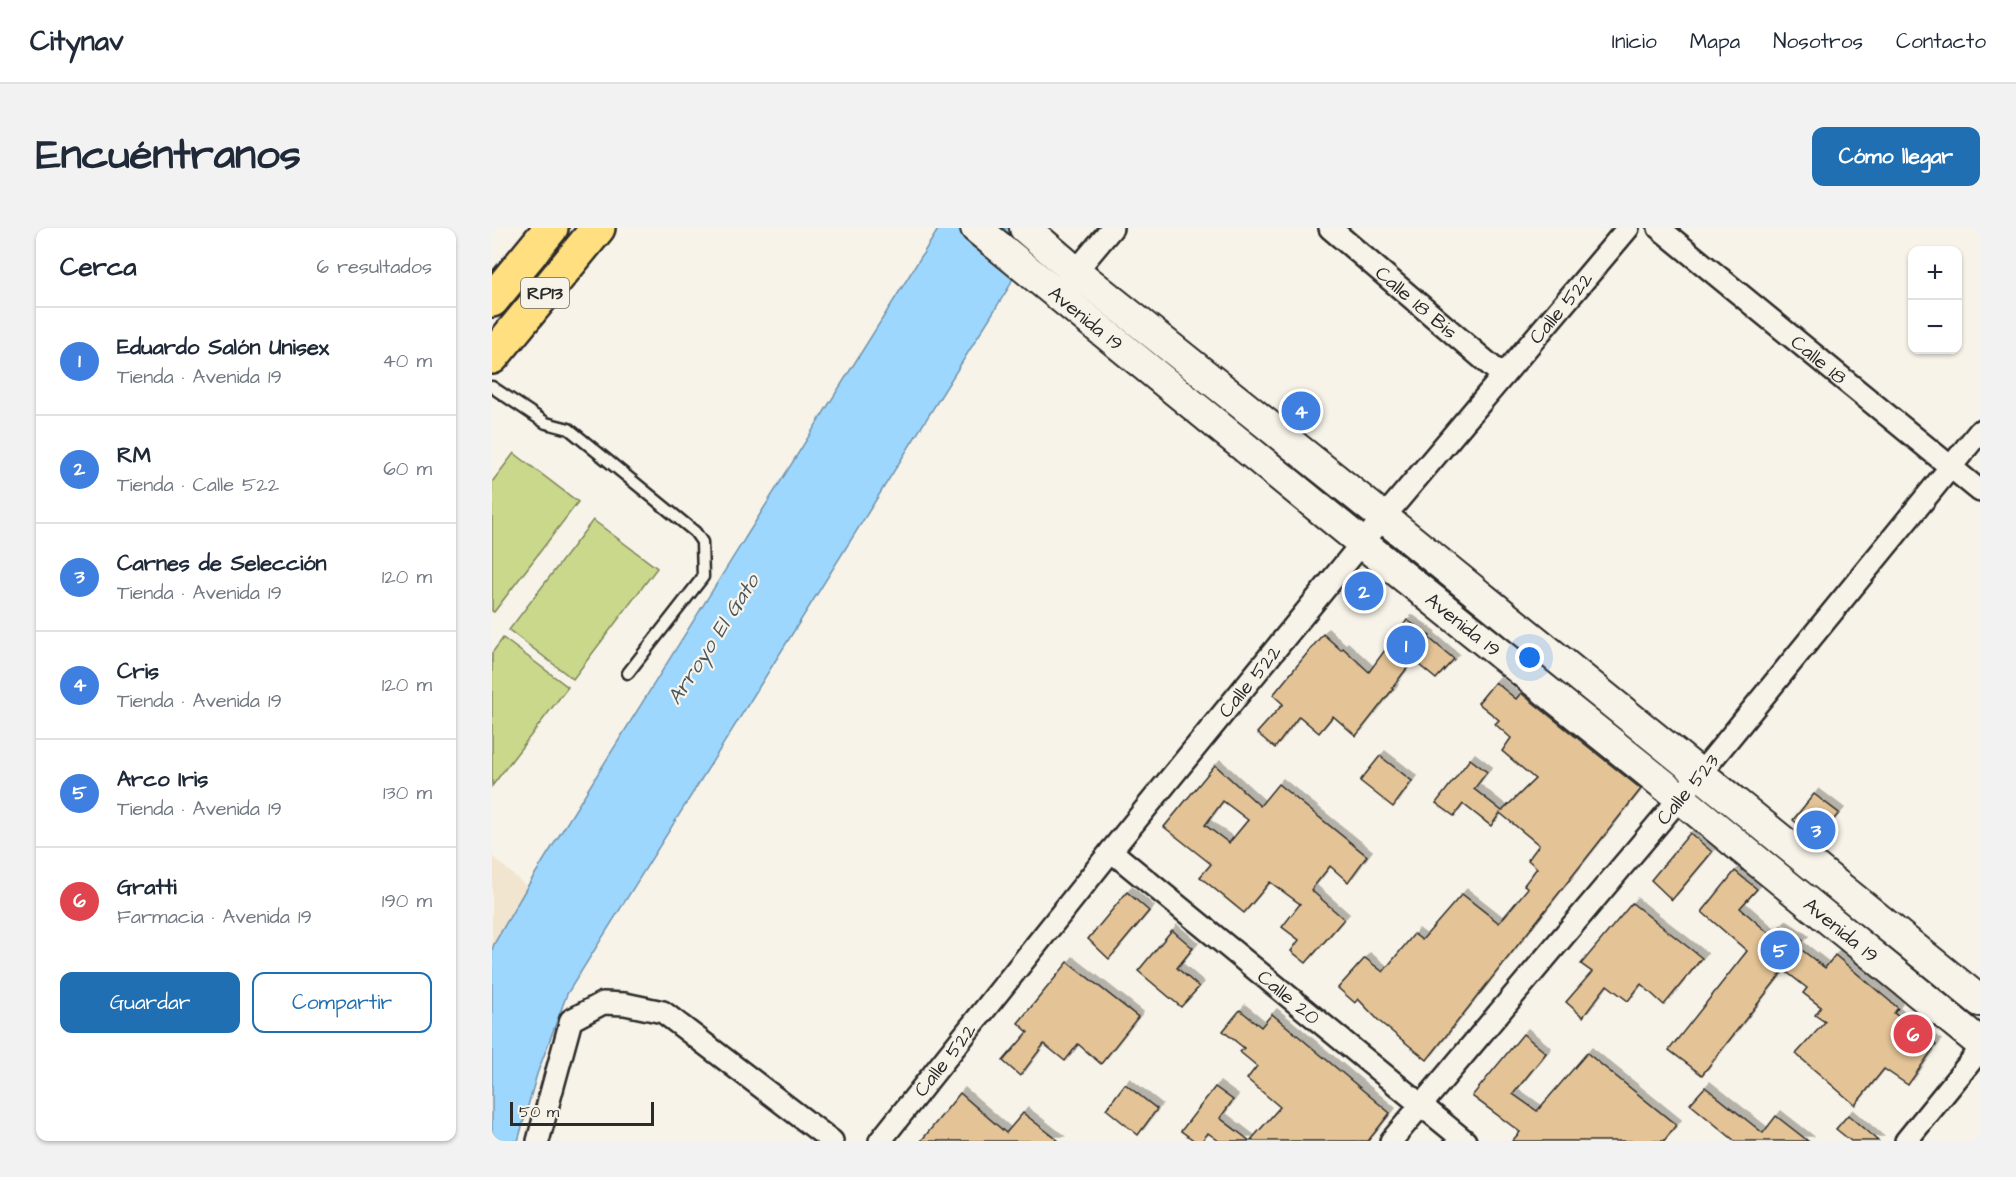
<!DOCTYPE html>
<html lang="es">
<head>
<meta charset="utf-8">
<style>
	body { margin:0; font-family:"Architects Daughter",sans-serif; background:#f2f2f3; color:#1f2937 }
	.controls { position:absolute; right:18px; top:18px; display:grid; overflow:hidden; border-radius:12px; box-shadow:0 2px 4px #0004 }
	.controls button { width:54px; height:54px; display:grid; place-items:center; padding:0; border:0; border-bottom:2px solid #e0e1e3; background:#fff; color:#1f2937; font:30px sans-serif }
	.scale { position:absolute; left:18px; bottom:15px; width:144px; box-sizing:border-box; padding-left:6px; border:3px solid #2b2b2b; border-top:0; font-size:16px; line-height:21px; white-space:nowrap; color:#2b2b2b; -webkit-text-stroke:4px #f7f3e8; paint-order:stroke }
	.you { position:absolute; left:1038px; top:430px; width:21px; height:21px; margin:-15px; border:4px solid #fff; border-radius:50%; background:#1a73e8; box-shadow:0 0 0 9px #1a73e833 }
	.badge { display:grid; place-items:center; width:39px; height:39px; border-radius:50%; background:#1f6fb2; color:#fff; font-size:20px; font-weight:700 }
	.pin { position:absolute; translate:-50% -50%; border:3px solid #fff; box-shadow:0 2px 6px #0006 }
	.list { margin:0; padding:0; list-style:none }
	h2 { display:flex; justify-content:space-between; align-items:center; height:78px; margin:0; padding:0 24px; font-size:26px }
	h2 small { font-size:20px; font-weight:400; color:#747a83 }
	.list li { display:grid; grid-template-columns:39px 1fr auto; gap:18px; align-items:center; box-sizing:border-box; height:108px; padding:0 24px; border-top:2px solid #e0e1e3 }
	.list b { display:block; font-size:22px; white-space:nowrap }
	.list p { margin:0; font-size:20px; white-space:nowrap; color:#747a83 }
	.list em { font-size:20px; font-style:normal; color:#747a83 }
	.actions { display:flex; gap:12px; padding:18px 24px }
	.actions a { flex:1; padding:14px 0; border:2px solid #1f6fb2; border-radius:12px; text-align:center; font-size:21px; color:#1f6fb2 }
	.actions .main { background:#1f6fb2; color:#fff }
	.map { position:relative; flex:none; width:1488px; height:913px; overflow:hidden; border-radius:12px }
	header { display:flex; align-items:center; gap:36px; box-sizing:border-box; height:84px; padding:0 30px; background:#fff; border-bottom:2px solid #e0e1e3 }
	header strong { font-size:28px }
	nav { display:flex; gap:33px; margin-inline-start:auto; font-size:21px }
	.intro { display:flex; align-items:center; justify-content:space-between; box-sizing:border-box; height:144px; padding:0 36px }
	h1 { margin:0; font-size:42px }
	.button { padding:15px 27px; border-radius:12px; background:#1f6fb2; color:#fff; font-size:21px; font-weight:700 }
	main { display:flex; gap:36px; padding:0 36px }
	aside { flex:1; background:#fff; border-radius:12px; box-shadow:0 2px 4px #0004 }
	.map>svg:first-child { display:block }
	.built { fill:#f1e5d0 }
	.green { fill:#cad88b; stroke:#7a825b; stroke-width:1.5 }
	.water { fill:#9ed7fe; stroke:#7092aa; stroke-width:1.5 }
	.building { fill:#e4c497; stroke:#2b2b2b; stroke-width:1.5; fill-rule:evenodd; filter:url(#shadow) }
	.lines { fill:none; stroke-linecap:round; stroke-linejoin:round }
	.service-casing { stroke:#2b2b2b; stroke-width:15 }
	.minor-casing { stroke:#2b2b2b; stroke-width:26 }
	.secondary-casing { stroke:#2b2b2b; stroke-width:34 }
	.primary-casing { stroke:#2b2b2b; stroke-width:38 }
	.service { stroke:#f7f3e8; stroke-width:10 }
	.minor { stroke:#f7f3e8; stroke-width:21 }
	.secondary { stroke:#f7f3e8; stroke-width:30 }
	.primary { stroke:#ffdf80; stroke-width:33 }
	.labels { text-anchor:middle; stroke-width:4.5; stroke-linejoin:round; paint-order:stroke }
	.shield { fill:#f7f3e8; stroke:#686764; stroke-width:1.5 }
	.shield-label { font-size:18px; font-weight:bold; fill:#2b2b2b }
	.street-label { font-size:20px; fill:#2b2b2b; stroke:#f7f3e8 }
	.water-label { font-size:21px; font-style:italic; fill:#485660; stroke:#f7f3e8 }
</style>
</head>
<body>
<header>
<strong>Citynav</strong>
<nav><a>Inicio</a><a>Mapa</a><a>Nosotros</a><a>Contacto</a></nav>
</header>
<div class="intro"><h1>Encuéntranos</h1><a class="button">Cómo llegar</a></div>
<main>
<aside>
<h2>Cerca<small>6 resultados</small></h2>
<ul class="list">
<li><span class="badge" style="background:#3f7fe0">1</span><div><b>Eduardo Salón Unisex</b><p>Tienda · Avenida 19</p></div><em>40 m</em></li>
<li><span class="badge" style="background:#3f7fe0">2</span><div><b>RM</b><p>Tienda · Calle 522</p></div><em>60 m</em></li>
<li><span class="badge" style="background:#3f7fe0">3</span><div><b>Carnes de Selección</b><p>Tienda · Avenida 19</p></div><em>120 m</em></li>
<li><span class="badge" style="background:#3f7fe0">4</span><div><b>Cris</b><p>Tienda · Avenida 19</p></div><em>120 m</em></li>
<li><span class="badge" style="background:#3f7fe0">5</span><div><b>Arco Iris</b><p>Tienda · Avenida 19</p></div><em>130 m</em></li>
<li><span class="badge" style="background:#e0444e">6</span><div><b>Gratti</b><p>Farmacia · Avenida 19</p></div><em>190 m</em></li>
</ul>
<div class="actions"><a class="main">Guardar</a><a>Compartir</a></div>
</aside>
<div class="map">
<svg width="1488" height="913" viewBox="0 0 1488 913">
	<defs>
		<filter id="shadow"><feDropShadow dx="5" dy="-5" stdDeviation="0" flood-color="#0004"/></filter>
	</defs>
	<rect width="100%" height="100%" fill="#f7f3e8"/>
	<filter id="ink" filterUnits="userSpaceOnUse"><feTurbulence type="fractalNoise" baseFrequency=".0167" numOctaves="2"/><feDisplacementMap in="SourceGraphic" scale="12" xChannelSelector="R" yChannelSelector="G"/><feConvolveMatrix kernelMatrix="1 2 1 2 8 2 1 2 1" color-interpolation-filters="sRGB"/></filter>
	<g filter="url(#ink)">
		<!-- built -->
		<path class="built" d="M0 628 35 659 2 716 0 724Z"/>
		<!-- green -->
		<g class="green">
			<path d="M22 225 86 274 2 384 0 383V254Z"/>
			<path d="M101 292 165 340 81 451 17 402Z"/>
			<path d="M11 410 76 459 0 558V425Z"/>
		</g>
		<!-- water -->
		<path class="water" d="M447 0H542L517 59 75 766 45 846 26 913H0V722L2 716 35 659Z"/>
		<!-- building -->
		<g class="building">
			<path d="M915 392 938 408 937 410 962 431 944 451 921 432 900 460 901 461 864 508 841 488 827 505 807 488 783 520 765 505 791 476 781 467 831 406 849 422 851 420 877 444Z"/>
			<path d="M1003 454 1024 471 1029 465 1149 561 935 832 888 794 866 771 863 775 846 760 873 730 891 744 922 706 930 712 970 666 1007 695 1036 660 1032 657 1045 640 1036 632 1047 617 1008 585 999 598 971 576 962 588 944 575 978 531 995 544 982 561 1010 583 1043 551 1010 523 1019 510 1003 496 1007 492 986 475Z"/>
			<path d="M888 528 920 553 901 579 868 553Z"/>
			<path d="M723 537 768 578 786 556 875 628 856 654 838 638 819 662 852 691 814 735 799 723 807 712 790 699 808 676 778 654 752 685 708 649 719 636 672 599ZM731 573 756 592 737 615 713 597Z"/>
			<path d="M1322 566 1347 585 1325 612 1301 592Z"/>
			<path d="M1198 605 1220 624 1180 672 1159 652Z"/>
			<path d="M1243 643 1265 661 1248 680 1281 709 1289 698 1311 713 1306 719 1333 740 1343 727 1406 780 1402 785 1444 817 1416 857 1392 841 1363 877 1304 826 1333 794 1323 787 1329 779 1311 765 1315 760 1292 742 1210 847 1177 822 1255 723 1210 684Z"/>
			<path d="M635 664 657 683 617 731 596 711Z"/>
			<path d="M1140 675 1210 730 1172 777 1149 756 1136 773 1115 757 1091 789 1074 774 1100 744 1089 736Z"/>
			<path d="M680 702 701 720 685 740 707 759 689 779 646 743Z"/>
			<path d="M576 734 646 789 609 836 586 816 573 833 552 816 528 848 511 833 536 804 526 795Z"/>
			<path d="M748 782 769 799 780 786 898 885 876 913H727L716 905 710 913H703L689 903 723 859 741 872 728 890 758 913 788 879 755 851 765 838 748 824 752 820 731 803Z"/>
			<path d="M1031 806 1054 825 1021 866 1045 883 1095 825 1184 897 1172 913H1020L1028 904 980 868Z"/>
			<path d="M633 856 665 881 646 907 614 881Z"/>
			<path d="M1213 859 1271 905 1284 888 1316 913H1243L1198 876Z"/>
			<path d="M468 865 514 905 531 885 567 913H429Z"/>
			<path d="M1356 887 1386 913H1359L1344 901Z"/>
		</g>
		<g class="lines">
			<!-- service casing -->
			<g class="service-casing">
				<path id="service" d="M0 159 54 195 77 201 203 304 210 314 211 349 136 445"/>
			</g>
			<!-- minor casing -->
			<g class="minor-casing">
				<g id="minor">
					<path id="s1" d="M838 0 1011 148"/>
					<path id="s2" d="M1167 0 1488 263"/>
					<path d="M575 54 620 0"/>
					<path id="s3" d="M619 623 973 913"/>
					<path d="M46 913 79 792 111 775 133 776 171 784 340 913"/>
					<path id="s4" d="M388 913 619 623 870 315 1136 0"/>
					<path id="s5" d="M899 913 1208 546 1488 203"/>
					<path d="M1414 913 1488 822"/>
				</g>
			</g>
			<!-- secondary casing -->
			<g class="secondary-casing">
				<g id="secondary">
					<path id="s6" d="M484 0 870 315 1187 569 1488 815"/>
					<path d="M533 0 583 43 891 289 1488 773"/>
				</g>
			</g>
			<!-- primary casing -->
			<g class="primary-casing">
				<g id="primary">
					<path d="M0 72 59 0"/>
					<path d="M0 129 106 0"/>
				</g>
			</g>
			<!-- service -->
			<use href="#service" class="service"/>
			<!-- minor -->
			<use href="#minor" class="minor"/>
			<!-- secondary -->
			<use href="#secondary" class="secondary"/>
			<!-- primary -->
			<use href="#primary" class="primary"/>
		</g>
	</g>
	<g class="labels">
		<!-- shield labels -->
		<rect class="shield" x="29" y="50" width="48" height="30" rx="4.5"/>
		<g class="shield-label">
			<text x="53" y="71">RP13</text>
		</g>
		<!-- street labels -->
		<g class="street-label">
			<text dy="7" stroke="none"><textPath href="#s1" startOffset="114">Calle 18 Bis</textPath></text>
			<text dy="7" stroke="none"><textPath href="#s4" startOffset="1076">Calle 522</textPath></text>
			<text dy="7" stroke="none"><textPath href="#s6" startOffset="142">Avenida 19</textPath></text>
			<text dy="7" stroke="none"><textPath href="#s2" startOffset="207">Calle 18</textPath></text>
			<text dy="7" stroke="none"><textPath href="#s6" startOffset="628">Avenida 19</textPath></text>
			<text dy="7" stroke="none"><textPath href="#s4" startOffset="590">Calle 522</textPath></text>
			<text dy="7" stroke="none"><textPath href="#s5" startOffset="460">Calle 523</textPath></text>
			<text dy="7" stroke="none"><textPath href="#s6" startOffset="1114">Avenida 19</textPath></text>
			<text dy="7" stroke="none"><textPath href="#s3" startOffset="230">Calle 20</textPath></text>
			<text dy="7" stroke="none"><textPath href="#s4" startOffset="104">Calle 522</textPath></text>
		</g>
		<!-- water labels -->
		<g class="water-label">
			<text transform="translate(221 411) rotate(-57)" y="7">Arroyo El Gato</text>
		</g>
	</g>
</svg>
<div class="controls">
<button>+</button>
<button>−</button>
</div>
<div class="scale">50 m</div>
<div class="you"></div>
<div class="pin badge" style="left:914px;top:417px;background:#3f7fe0">1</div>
<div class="pin badge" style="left:872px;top:363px;background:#3f7fe0">2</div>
<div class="pin badge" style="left:1324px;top:602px;background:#3f7fe0">3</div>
<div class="pin badge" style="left:809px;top:183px;background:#3f7fe0">4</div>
<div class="pin badge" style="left:1288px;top:722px;background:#3f7fe0">5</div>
<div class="pin badge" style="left:1421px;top:806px;background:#e0444e">6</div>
</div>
</main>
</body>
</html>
